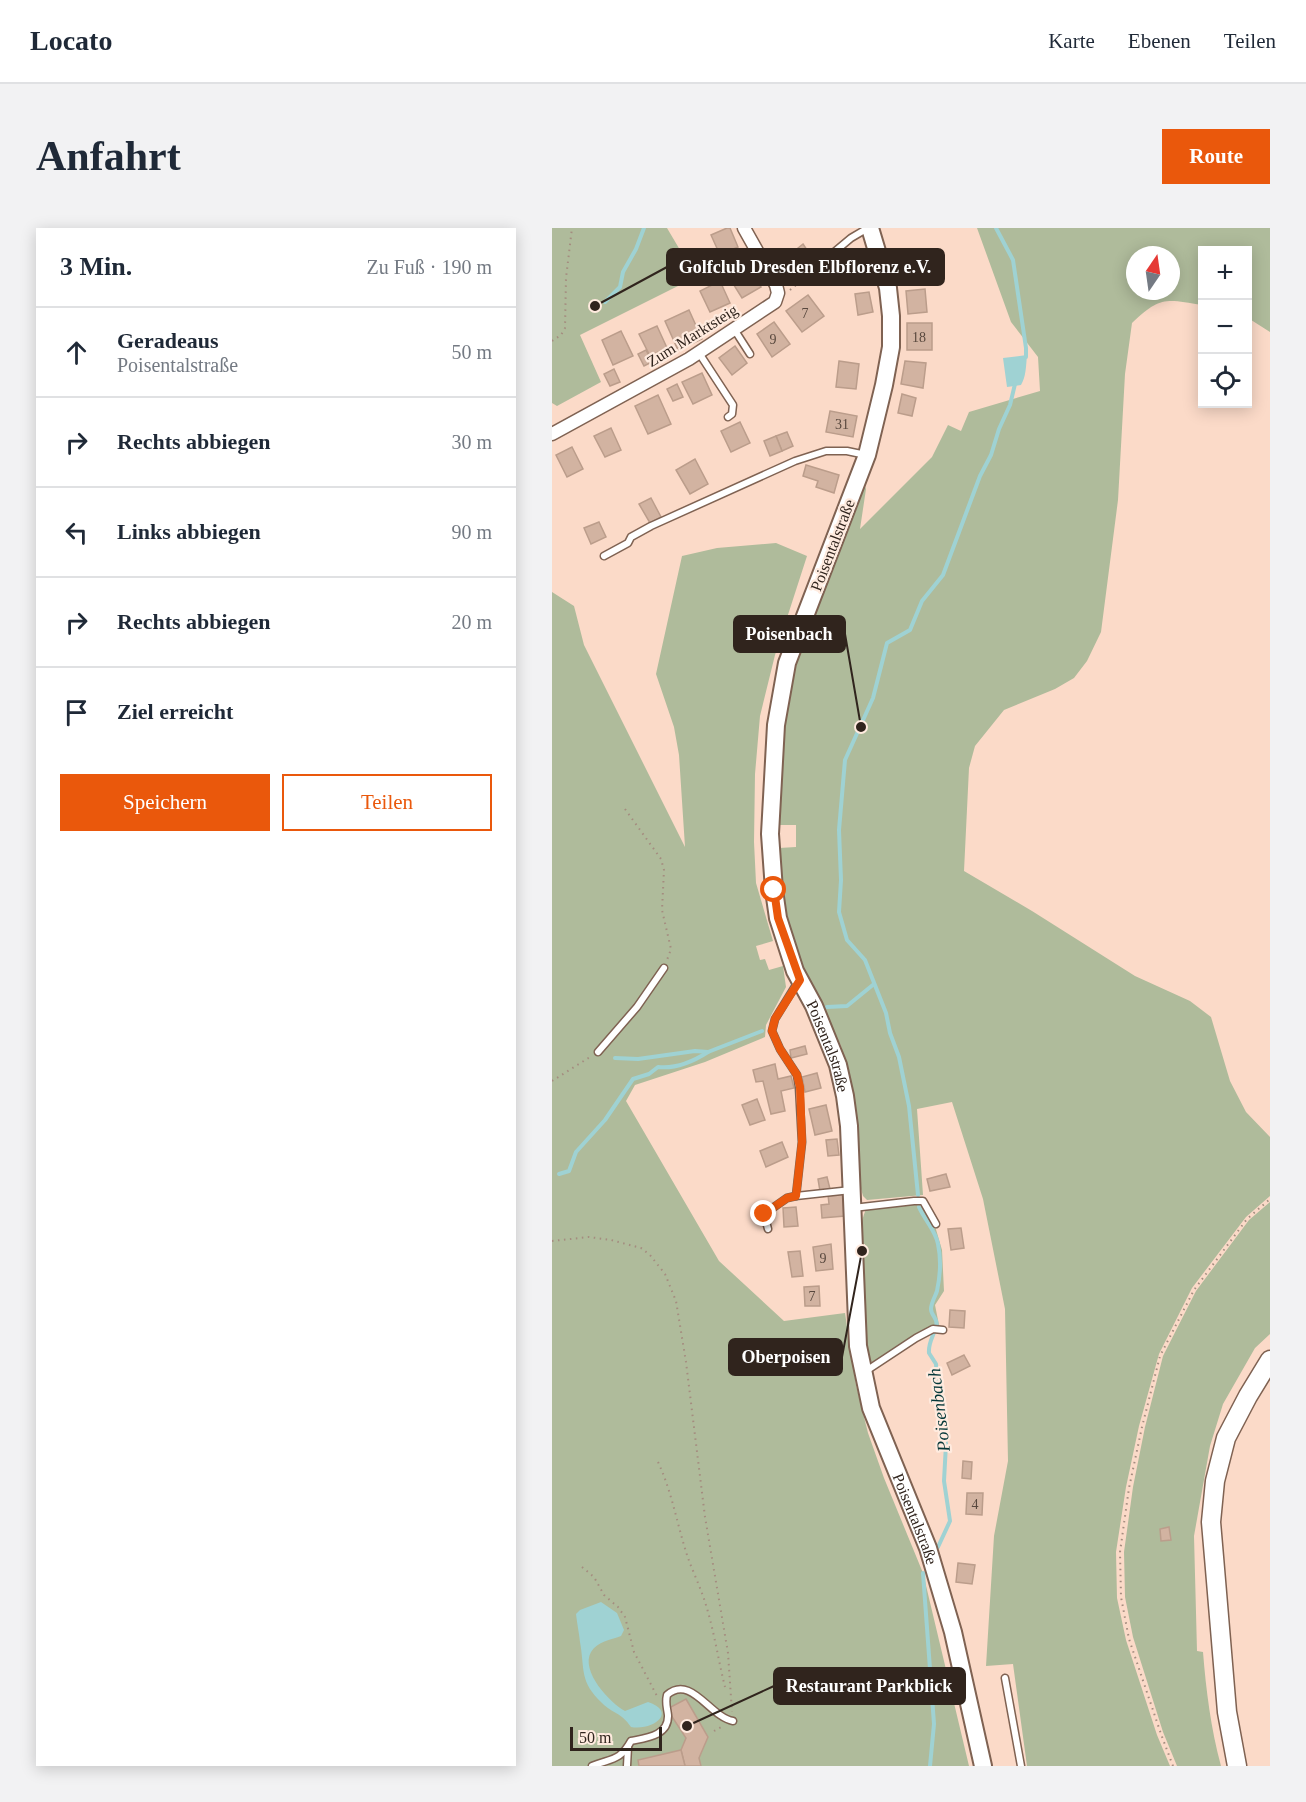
<!DOCTYPE html>
<html lang="de">
<head>
<meta charset="utf-8">
<style>
	body { margin:0; font-family:Georgia,serif; background:#f2f2f3; color:#1f2937 }
	.controls { position:absolute; right:18px; top:18px; display:grid; overflow:hidden; border-radius:0px; box-shadow:0 3px 15px #0003 }
	.controls button { width:54px; height:54px; display:grid; place-items:center; padding:0; border:0; border-bottom:2px solid #e0e1e3; background:#fff; color:#1f2937; font:30px sans-serif }
	.compass { position:absolute; left:574px; top:18px; width:54px; height:54px; border-radius:50%; background:#fff; box-shadow:0 3px 15px #0003; rotate:13deg }
	.scale { position:absolute; left:18px; bottom:15px; width:92px; box-sizing:border-box; padding-left:6px; border:3px solid #30241d; border-top:0; font-size:16px; line-height:21px; white-space:nowrap; color:#30241d; -webkit-text-stroke:4px #ffebdf; paint-order:stroke }
	.stop { position:absolute; width:18px; height:18px; margin:-14px; border:4px solid #ea580c; border-radius:50%; background:#fff }
	.stop.end { background:#ea580c; border-color:#fff; box-shadow:0 2px 6px #0008 }
	.list { margin:0; padding:0; list-style:none }
	h2 { display:flex; justify-content:space-between; align-items:center; height:78px; margin:0; padding:0 24px; font-size:26px }
	h2 small { font-size:20px; font-weight:400; color:#747a83 }
	.list li { display:grid; grid-template-columns:39px 1fr auto; gap:18px; align-items:center; box-sizing:border-box; height:90px; padding:0 24px; border-top:2px solid #e0e1e3 }
	.list b { display:block; font-size:22px; white-space:nowrap }
	.list p { margin:0; font-size:20px; white-space:nowrap; color:#747a83 }
	.list em { font-size:20px; font-style:normal; color:#747a83 }
	.actions { display:flex; gap:12px; padding:18px 24px }
	.actions a { flex:1; padding:14px 0; border:2px solid #ea580c; border-radius:0px; text-align:center; font-size:21px; color:#ea580c }
	.actions .main { background:#ea580c; color:#fff }
	.icon { flex:none; width:33px; height:33px; fill:none; stroke:currentColor; stroke-width:2; stroke-linecap:round; stroke-linejoin:round }
	.map { position:relative; flex:none; width:718px; height:1538px; overflow:hidden; border-radius:0px }
	header { display:flex; align-items:center; gap:36px; box-sizing:border-box; height:84px; padding:0 30px; background:#fff; border-bottom:2px solid #e0e1e3 }
	header strong { font-size:28px }
	nav { display:flex; gap:33px; margin-inline-start:auto; font-size:21px }
	.intro { display:flex; align-items:center; justify-content:space-between; box-sizing:border-box; height:144px; padding:0 36px }
	h1 { margin:0; font-size:42px }
	.button { padding:15px 27px; border-radius:0px; background:#ea580c; color:#fff; font-size:21px; font-weight:700 }
	main { display:flex; gap:36px; padding:0 36px }
	aside { flex:1; background:#fff; border-radius:0px; box-shadow:0 3px 15px #0003 }
	.map>svg:first-child { display:block }
	.green { fill:#afbb9b; fill-rule:evenodd }
	.water { fill:#9fd2d3 }
	.lines { fill:none; stroke-linecap:round; stroke-linejoin:round }
	.stream { stroke:#9fd2d3; stroke-width:4 }
	.building { fill:#d2b3a1; stroke:#bb9d8b; stroke-width:1.5 }
	.service-casing { stroke:#7f6252; stroke-width:9 }
	.minor-casing { stroke:#7f6252; stroke-width:15 }
	.secondary-casing { stroke:#7f6252; stroke-width:20 }
	.primary-casing { stroke:#7f6252; stroke-width:21 }
	.path { stroke:#a48c7f; stroke-width:2; stroke-dasharray:1.5 4.5; stroke-linecap:butt }
	.service { stroke:#fff; stroke-width:6 }
	.minor { stroke:#fff; stroke-width:12 }
	.secondary { stroke:#fff; stroke-width:16 }
	.primary { stroke:#fff; stroke-width:18 }
	.route { stroke:#ea580c; stroke-width:8 }
	.labels { text-anchor:middle; stroke-width:4.5; stroke-linejoin:round; paint-order:stroke }
	.number-label { font-size:14px; fill:#58483e }
	.street-label { font-size:16px; fill:#30241d; stroke:#ffebdf }
	.water-label { font-size:18px; font-style:italic; fill:#043738; stroke:#ffebdf }
	.leader { fill:none; stroke:#30241d; stroke-width:2 }
	.callout-dot { fill:#30241d; stroke:#ffebdf; stroke-width:2 }
	.callout { fill:#30241d; stroke:#30241d; stroke-width:2 }
	.callout-label { font-size:18px; text-anchor:middle; font-weight:bold; fill:#fff }
</style>
</head>
<body>
<header>
<strong>Locato</strong>
<nav><a>Karte</a><a>Ebenen</a><a>Teilen</a></nav>
</header>
<div class="intro"><h1>Anfahrt</h1><a class="button">Route</a></div>
<main>
<aside>
<h2>3 Min.<small>Zu Fuß · 190 m</small></h2>
<ul class="list">
<li><svg class="icon" aria-label="ahead" viewBox="0 0 24 24"><path d="M12 20V5M6 11l6-6 6 6"/></svg><div><b>Geradeaus</b><p>Poisentalstraße</p></div><em>50 m</em></li>
<li><svg class="icon" aria-label="right" viewBox="0 0 24 24"><path d="M7 20v-9h11M14 6l5 5-5 5"/></svg><div><b>Rechts abbiegen</b></div><em>30 m</em></li>
<li><svg class="icon" aria-label="left" viewBox="0 0 24 24"><path d="M17 20v-9H6M10 6l-5 5 5 5"/></svg><div><b>Links abbiegen</b></div><em>90 m</em></li>
<li><svg class="icon" aria-label="right" viewBox="0 0 24 24"><path d="M7 20v-9h11M14 6l5 5-5 5"/></svg><div><b>Rechts abbiegen</b></div><em>20 m</em></li>
<li><svg class="icon" aria-label="arrive" viewBox="0 0 24 24"><path d="M6 21V4h12l-3 4 3 4H6"/></svg><div><b>Ziel erreicht</b></div></li>
</ul>
<div class="actions"><a class="main">Speichern</a><a>Teilen</a></div>
</aside>
<div class="map">
<svg width="718" height="1538" viewBox="0 0 718 1538">
	<rect width="100%" height="100%" fill="#fbdac8"/>
	<!-- green -->
	<g class="green">
		<path d="M0 0H115L144 49 28 107 49 154 5 178 0 175Z"/>
		<path d="M425 0H718V104L696 90V22H650V77C614 71 608 68 580 95L573 146 566 272 549 404 535 433 522 450 503 461 452 482 423 518 417 540 412 643 480 683 583 748 638 773 659 789 678 853 694 884 718 909V968L694 989 640 1060 607 1126 587 1198 574 1259 564 1324 565 1370 574 1412 605 1507 618 1538H475L461 1436 434 1438 442 1308 456 1233 453 1081 431 971 400 874 365 881 371 967 315 972 311 968 308 957 299 859 289 818 255 750 240 709 230 673 227 620 244 619V597H225L228 521 242 435 312 255 314 261 308 301 380 229 396 197 409 203 417 184 488 163 486 129 459 94ZM583 27H619V63H583Z"/>
		<path d="M224 315 255 328 223 427 208 488 203 546 202 614 204 655 221 713 204 718 208 732 213 731 217 742 231 738 234 759 214 797 213 809 153 834 83 857 74 873 167 1033 232 1093 293 1085 304 1157 316 1205 332 1250 371 1345 417 1538H0V364L22 378 32 417 133 619 127 527 122 499 104 446 130 328 165 320Z"/>
		<path d="M718 974V1106L703 1120 671 1176 658 1218 642 1308 645 1423 651 1424C654 1462 659 1501 669 1538H625L611 1504 581 1409 573 1369 572 1324 581 1259 593 1199 611 1128 644 1063 697 992Z"/>
		<path d="M365 975 366 979 371 978 383 998 390 1022 392 1063 383 1077 387 1097 377 1099 370 1103 324 1133 319 1134 317 1133 313 1119 308 1035 313 1022V1016H311C307 1004 309 993 314 981Z"/>
	</g>
	<!-- water -->
	<g class="water">
		<path d="M475 127C474 138 474 149 469 157L455 159 451 130Z"/>
		<path d="M49 1374 65 1385 72 1402 69 1408C58 1412 46 1413 39 1424 28 1443 58 1475 73 1483L96 1474C126 1484 101 1503 79 1499 69 1484 61 1486 50 1475 27 1453 33 1442 28 1414 27 1405 25 1395 24 1386L28 1382Z"/>
	</g>
	<g class="lines">
		<!-- stream -->
		<g class="stream">
			<path d="M444 0 461 32 474 120V129"/>
			<path d="M53 74 68 59 71 44 84 21 92 0"/>
			<path d="M275 779 295 778 322 756"/>
			<path d="M63 830 86 831 143 823 156 824 210 803"/>
			<path d="M7 946 17 943 24 924 53 892 81 851 97 846 106 839C123 841 142 833 156 824"/>
			<path d="M366 967 357 878 347 829 338 805 334 785 313 732 295 712 287 684 289 652 287 602 293 532 321 470 335 415 358 402 370 373 391 347 428 248 439 227 447 201 458 177 463 156"/>
			<path d="M367 979C372 991 384 1003 386 1016 389 1030 388 1049 385 1063 383 1069 379 1075 379 1081 379 1088 387 1091 384 1098 382 1108 376 1114 377 1125L384 1136 387 1175 394 1216 392 1253 398 1293 386 1319"/>
			<path d="M371 1345 382 1496 378 1538"/>
		</g>
	</g>
	<!-- building -->
	<g class="building">
		<path d="M175 0H178L186 19 168 27 159 7Z"/>
		<path d="M251 16 261 31 250 39 240 25Z"/>
		<path d="M194 34 209 59 190 70 175 46Z"/>
		<path d="M168 53 178 75 158 84 148 63Z"/>
		<path d="M373 61 375 84 356 86 354 63Z"/>
		<path d="M317 64 321 84 306 87 303 66Z"/>
		<path d="M256 67 272 88 250 104 234 83Z"/>
		<path d="M137 82 150 111 126 122 113 93Z"/>
		<path d="M222 94 238 116 220 129 205 106Z"/>
		<rect x="355" y="95" width="25" height="27"/>
		<path d="M105 98 115 120 98 128 87 106Z"/>
		<path d="M69 103 81 128 61 137 50 112Z"/>
		<path d="M183 118 195 135 180 147 167 130Z"/>
		<path d="M94 122 100 134 92 138 86 126Z"/>
		<path d="M287 133 307 136 304 161 284 159Z"/>
		<path d="M353 133 374 135 371 160 349 156Z"/>
		<path d="M62 141 68 154 58 158 52 146Z"/>
		<path d="M150 145 160 167 141 176 130 154Z"/>
		<path d="M125 156 131 169 121 173 115 161Z"/>
		<path d="M350 166 364 170 360 188 346 185Z"/>
		<path d="M106 167 119 196 96 206 83 178Z"/>
		<path d="M278 183 305 188 301 209 274 204Z"/>
		<path d="M188 194 198 215 179 224 169 203Z"/>
		<path d="M59 200 69 222 53 229 42 208Z"/>
		<path d="M235 204 241 218 230 223 224 208Z"/>
		<path d="M224 208 230 223 218 228 212 213Z"/>
		<path d="M20 219 31 241 15 249 4 227Z"/>
		<path d="M143 231 156 256 138 266 124 242Z"/>
		<path d="M254 237 287 247 282 265 264 259 266 253 251 248Z"/>
		<path d="M99 270 109 289 98 295 87 276Z"/>
		<path d="M47 294 54 309 39 316 32 300Z"/>
		<path d="M253 818 255 826 239 830 238 822Z"/>
		<path d="M223 836 226 851 239 848 242 860 229 863 233 883 219 886 211 853 204 854 201 842Z"/>
		<path d="M265 845 269 860 253 864 250 849Z"/>
		<path d="M205 871 213 892 198 897 190 877Z"/>
		<path d="M274 877 280 903 263 907 257 881Z"/>
		<path d="M285 911 287 927 276 928 274 912Z"/>
		<path d="M230 914 236 929 214 939 208 923Z"/>
		<path d="M394 946 398 959 378 963 375 951Z"/>
		<path d="M275 949 278 961 268 963 266 951Z"/>
		<path d="M291 966 293 988 270 990 269 977 277 976 276 967Z"/>
		<path d="M244 979 246 998 232 999 231 980Z"/>
		<path d="M409 1000 412 1020 399 1022 396 1001Z"/>
		<path d="M279 1016 281 1041 264 1043 261 1019Z"/>
		<path d="M248 1023 251 1048 240 1049 236 1024Z"/>
		<path d="M267 1058 268 1078H253L252 1059Z"/>
		<path d="M398 1082 413 1083 412 1100 397 1099Z"/>
		<path d="M412 1127 418 1138 400 1147 395 1135Z"/>
		<path d="M411 1233 420 1234 419 1251 410 1250Z"/>
		<path d="M415 1265H431L430 1287 414 1286Z"/>
		<path d="M617 1299 619 1312 609 1313 608 1301Z"/>
		<path d="M406 1335 423 1337 420 1356 404 1354Z"/>
		<path d="M134 1471 156 1509 147 1530 149 1538H133L129 1522 134 1510 115 1481Z"/>
		<path d="M129 1522 133 1538H87L86 1532Z"/>
	</g>
	<g class="lines">
		<!-- service casing -->
		<g class="service-casing">
			<g id="service">
				<path d="M256 46 299 10 316 0"/>
				<path d="M182 101 198 126"/>
				<path d="M147 125 181 177 180 186 176 189"/>
				<path d="M52 328 76 315 79 309 99 298 243 233 274 223H295L314 227"/>
				<path d="M46 824 85 779 112 740"/>
				<path d="M244 968 299 962"/>
				<path d="M301 980 362 973H371L384 996"/>
				<path d="M216 1001 212 986 235 970 244 968 250 914 247 859 245 847 228 821 220 803 223 791 247 752"/>
				<path d="M314 1143 364 1110 381 1101 391 1102"/>
				<path d="M453 1450 469 1538"/>
				<path d="M40 1538C60 1530 68 1533 79 1513 94 1510 117 1508 116 1487 115 1479 113 1475 115 1467 139 1446 158 1489 181 1493"/>
				<path d="M75 1538 76 1519"/>
			</g>
		</g>
		<!-- minor casing -->
		<g class="minor-casing">
			<path id="minor" d="M0 206 137 131 223 74 226 65 224 57 192 0"/>
		</g>
		<!-- secondary casing -->
		<g class="secondary-casing">
			<g id="secondary">
				<path id="s1" d="M318 0 336 60 339 88V119L332 157 315 227 235 435 224 497 218 606 222 662 226 690 243 743 262 778 286 837 293 868 297 898 306 1118 319 1180 376 1320 401 1404 431 1538"/>
			</g>
		</g>
		<!-- primary casing -->
		<g class="primary-casing">
			<path id="primary" d="M685 1538 675 1484 662 1329 659 1294 663 1253 674 1210 696 1168 718 1132"/>
		</g>
		<!-- path -->
		<g class="path">
			<path d="M238 62 250 52"/>
			<path d="M0 113 9 107 13 100 14 50 20 0"/>
			<path d="M73 581 109 631 112 642 110 682 119 721 115 732"/>
			<path d="M0 853 38 829"/>
			<path d="M0 1013 37 1009 59 1012 89 1020 98 1027 113 1046 124 1073 134 1134 153 1289 176 1425 180 1484"/>
			<path d="M106 1234C120 1264 125 1296 135 1327 140 1342 148 1358 153 1374 162 1402 166 1431 173 1459"/>
			<path d="M30 1339 42 1349 52 1367 66 1379 73 1389 82 1424 105 1468"/>
			<path d="M162 1503 171 1498"/>
			<path d="M621 1538 609 1506 577 1411 569 1369 568 1324 577 1260 590 1199 608 1128 642 1062 695 991 718 971"/>
		</g>
		<!-- service -->
		<use href="#service" class="service"/>
		<!-- minor -->
		<use href="#minor" class="minor"/>
		<!-- secondary -->
		<use href="#secondary" class="secondary"/>
		<!-- primary -->
		<use href="#primary" class="primary"/>
	</g>
	<g class="lines">
		<!-- route -->
		<path class="route" d="M212 986 235 970 244 968 250 914 248 859 245 847 228 821 220 803 223 791 248 752 226 690 222 662"/>
	</g>
	<g class="labels">
		<!-- number labels -->
		<g class="number-label">
			<text x="253" y="90">7</text>
			<text x="367" y="114">18</text>
			<text x="221" y="116">9</text>
			<text x="290" y="201">31</text>
			<text x="271" y="1035">9</text>
			<text x="260" y="1073">7</text>
			<text x="423" y="1281">4</text>
		</g>
		<!-- street labels -->
		<g class="street-label">
			<text transform="translate(140 107) rotate(-32)" y="6">Zum Marktsteig</text>
			<text transform="translate(280 317) rotate(-69)" y="6">Poisentalstraße</text>
			<text dy="6" stroke="none"><textPath href="#s1" startOffset="850">Poisentalstraße</textPath></text>
			<text dy="6" stroke="none"><textPath href="#s1" startOffset="1336">Poisentalstraße</textPath></text>
		</g>
		<!-- water labels -->
		<g class="water-label">
			<text transform="translate(387 1182) rotate(-97)" y="6">Poisenbach</text>
		</g>
	</g>
	<!-- callouts -->
	<path class="leader" d="M43 78L115 39M309 499L293 406M310 1023L290 1129M135 1498L222 1458"/>
	<g class="callout-dot">
		<circle cx="43" cy="78" r="6"/>
		<circle cx="309" cy="499" r="6"/>
		<circle cx="310" cy="1023" r="6"/>
		<circle cx="135" cy="1498" r="6"/>
	</g>
	<g class="callout">
		<rect x="115" y="21" width="277" height="36" rx="6"/>
		<rect x="182" y="388" width="111" height="36" rx="6"/>
		<rect x="177" y="1111" width="113" height="36" rx="6"/>
		<rect x="222" y="1440" width="191" height="36" rx="6"/>
	</g>
	<g class="callout-label">
		<text x="253" y="45">Golfclub Dresden Elbflorenz e.V.</text>
		<text x="237" y="412">Poisenbach</text>
		<text x="234" y="1135">Oberpoisen</text>
		<text x="317" y="1464">Restaurant Parkblick</text>
	</g>
</svg>
<div class="controls">
<button>+</button>
<button>−</button>
<button><svg class="icon" aria-label="locate" viewBox="0 0 24 24"><circle cx="12" cy="12" r="6"/><path d="M12 2v4M12 18v4M2 12h4M18 12h4"/></svg></button>
</div>
<svg class="compass" viewBox="-18 -18 36 36"><path d="M0-13l5 13h-10z" fill="#e53935"/><path d="M0 13l5-13h-10z" fill="#747a83"/></svg>
<div class="scale">50 m</div>
<div class="stop" style="left:222px;top:662px"></div>
<div class="stop end" style="left:212px;top:986px"></div>
</div>
</main>
</body>
</html>
